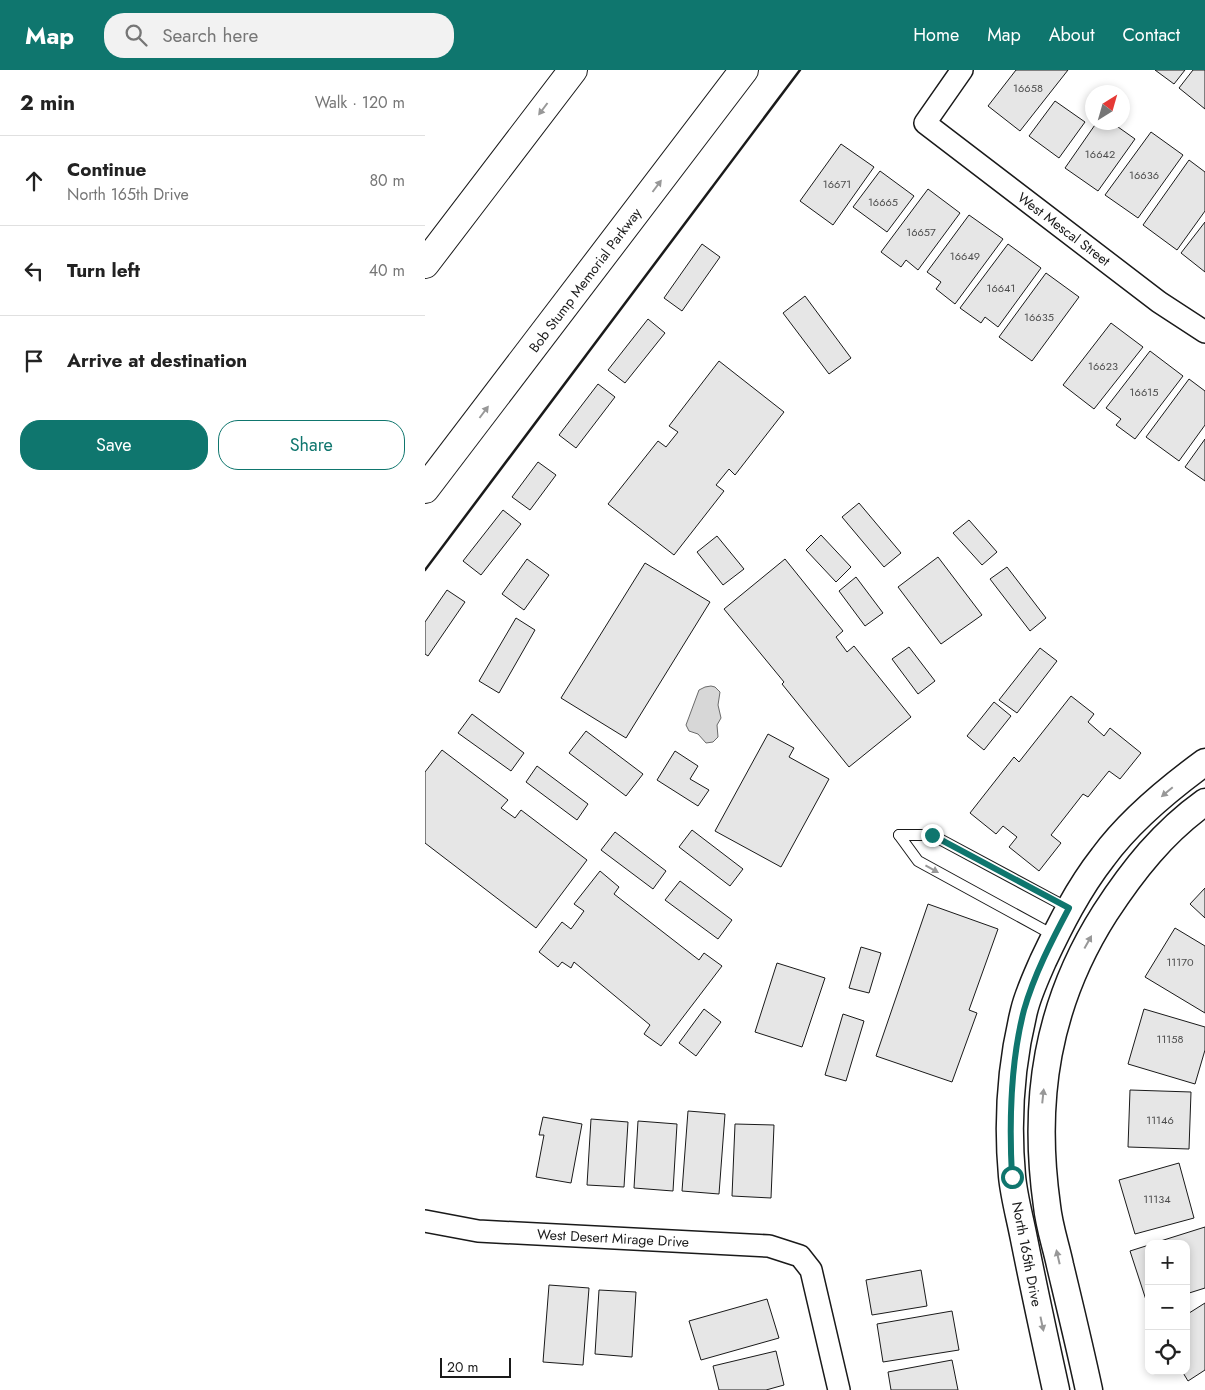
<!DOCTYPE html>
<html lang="en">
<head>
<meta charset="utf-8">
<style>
	body { margin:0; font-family:Jost,sans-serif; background:#f2f2f2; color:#222 }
	.controls { position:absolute; right:15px; bottom:15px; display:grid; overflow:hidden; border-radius:10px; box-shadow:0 2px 8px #0003 }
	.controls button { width:45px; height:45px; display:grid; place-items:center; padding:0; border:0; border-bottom:1px solid #e0e0e0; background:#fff; color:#222; font:25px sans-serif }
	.compass { position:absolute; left:660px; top:15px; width:45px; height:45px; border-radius:50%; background:#fff; box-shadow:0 2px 8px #0003; rotate:37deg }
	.scale { position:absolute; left:15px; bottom:12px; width:71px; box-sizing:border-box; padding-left:5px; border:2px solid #1a1a1a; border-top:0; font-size:14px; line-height:18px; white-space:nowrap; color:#1a1a1a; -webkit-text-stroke:4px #fff; paint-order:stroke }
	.stop { position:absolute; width:15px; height:15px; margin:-11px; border:4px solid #0f766e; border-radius:50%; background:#fff }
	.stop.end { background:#0f766e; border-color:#fff; box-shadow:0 1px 5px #0008 }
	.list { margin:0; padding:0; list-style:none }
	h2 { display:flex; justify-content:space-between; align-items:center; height:65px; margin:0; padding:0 20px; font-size:21px }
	h2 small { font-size:16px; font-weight:400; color:#767676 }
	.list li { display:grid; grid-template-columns:32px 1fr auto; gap:15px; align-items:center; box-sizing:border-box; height:90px; padding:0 20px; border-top:1px solid #e0e0e0 }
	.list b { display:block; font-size:19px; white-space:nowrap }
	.list p { margin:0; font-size:16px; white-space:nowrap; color:#767676 }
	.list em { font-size:16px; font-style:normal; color:#767676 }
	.actions { display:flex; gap:10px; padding:15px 20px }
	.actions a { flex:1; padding:11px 0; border:1px solid #0f766e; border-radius:20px; text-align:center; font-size:18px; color:#0f766e }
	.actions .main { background:#0f766e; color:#fff }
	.icon { flex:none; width:28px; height:28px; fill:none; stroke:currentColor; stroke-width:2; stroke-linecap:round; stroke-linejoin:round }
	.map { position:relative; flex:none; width:780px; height:1320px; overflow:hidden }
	header { display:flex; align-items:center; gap:30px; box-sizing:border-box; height:70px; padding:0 25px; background:#0f766e; color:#fff }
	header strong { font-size:24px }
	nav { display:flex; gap:28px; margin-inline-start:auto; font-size:18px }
	.search { width:350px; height:45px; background:#f2f2f2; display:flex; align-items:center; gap:12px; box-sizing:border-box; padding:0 18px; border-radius:20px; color:#767676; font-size:19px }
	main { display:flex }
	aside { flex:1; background:#fff }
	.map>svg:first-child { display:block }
	.water { fill:#d7d7d7; stroke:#6a6a6a }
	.building { fill:#e6e6e6; stroke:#1a1a1a }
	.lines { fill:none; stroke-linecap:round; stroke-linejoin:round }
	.service-casing { stroke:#1a1a1a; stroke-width:12 }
	.minor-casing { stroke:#1a1a1a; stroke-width:24 }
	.tertiary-casing { stroke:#1a1a1a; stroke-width:29 }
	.motorway-casing { stroke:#1a1a1a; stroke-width:30 }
	.service { stroke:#fff; stroke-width:10 }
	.minor { stroke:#fff; stroke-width:21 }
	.tertiary { stroke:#fff; stroke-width:26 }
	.motorway { stroke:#fff; stroke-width:28 }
	.wall { stroke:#1a1a1a; stroke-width:2.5 }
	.oneway { fill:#989898 }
	.route { stroke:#0f766e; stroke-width:6 }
	.labels { text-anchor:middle; stroke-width:4; stroke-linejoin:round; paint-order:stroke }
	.number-label { font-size:11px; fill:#4d4d4d }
	.street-label { font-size:14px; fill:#1a1a1a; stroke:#fff }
</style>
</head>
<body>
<header>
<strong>Map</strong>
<div class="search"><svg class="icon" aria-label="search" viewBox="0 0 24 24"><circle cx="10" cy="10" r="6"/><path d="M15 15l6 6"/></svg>Search here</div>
<nav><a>Home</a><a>Map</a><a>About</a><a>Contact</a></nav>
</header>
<main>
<aside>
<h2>2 min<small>Walk · 120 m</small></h2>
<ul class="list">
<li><svg class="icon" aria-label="ahead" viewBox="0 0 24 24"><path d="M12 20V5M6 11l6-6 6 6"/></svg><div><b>Continue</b><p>North 165th Drive</p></div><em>80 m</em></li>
<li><svg class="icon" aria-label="left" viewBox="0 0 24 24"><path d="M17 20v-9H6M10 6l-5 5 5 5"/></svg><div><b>Turn left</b></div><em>40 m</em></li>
<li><svg class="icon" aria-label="arrive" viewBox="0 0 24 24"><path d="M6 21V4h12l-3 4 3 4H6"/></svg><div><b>Arrive at destination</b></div></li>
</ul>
<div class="actions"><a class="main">Save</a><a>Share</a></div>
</aside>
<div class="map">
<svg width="780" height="1320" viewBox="0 0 780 1320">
	<rect width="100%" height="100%" fill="#fff"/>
	<!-- water -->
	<path class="water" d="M286 616 290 617 295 622 293 635 296 648 292 655 293 667 288 672 281 673 273 664 264 661 261 655 274 620 280 617Z"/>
	<!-- building -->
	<g class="building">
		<path d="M591 0H643L595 61 563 36Z"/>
		<path d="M730 0H760L749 14Z"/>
		<path d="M768 0H780V39L754 18Z"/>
		<path d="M630 31 660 52 634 88 604 66Z"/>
		<path d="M672 52H686L710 69 673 121 640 98Z"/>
		<path d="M726 62 758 85 713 148 680 125Z"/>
		<path d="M416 74 449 97 408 155 375 131Z"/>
		<path d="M764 90 780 102V141L752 180 718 155Z"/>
		<path d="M455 101 489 126 462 162 428 137Z"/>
		<path d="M503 119 535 143 493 200 481 190 476 197 456 182Z"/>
		<path d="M544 145 578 169 530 234 511 219 516 212 502 202Z"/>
		<path d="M780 152V202L756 183Z"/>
		<path d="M277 174 295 187 257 241 239 228Z"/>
		<path d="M583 174 616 198 573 257 560 247 556 253 535 238Z"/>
		<path d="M621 203 654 227 607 291 574 267Z"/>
		<path d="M380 226 426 288 404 304 358 243Z"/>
		<path d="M223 249 240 263 200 313 183 300Z"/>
		<path d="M686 253 718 277 669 339 638 315Z"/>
		<path d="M725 281 758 306 710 369 691 355 696 349 681 338Z"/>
		<path d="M294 291 359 342 310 405 304 399 291 415 299 421 249 485 183 434 233 371 241 377 253 362 244 356Z"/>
		<path d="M764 309 780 321V355L754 391 721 367Z"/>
		<path d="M173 314 190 327 151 378 134 365Z"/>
		<path d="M780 369V411L760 397Z"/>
		<path d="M113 392 131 405 105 440 87 427Z"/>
		<path d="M434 433 476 483 459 497 417 447Z"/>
		<path d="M78 440 96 454 56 505 38 491Z"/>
		<path d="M544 450 572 482 557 495 528 463Z"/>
		<path d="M396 465 426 497 411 512 381 480Z"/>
		<path d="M292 466 319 499 298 515 272 482Z"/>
		<path d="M513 487 557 545 516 574 473 517Z"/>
		<path d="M102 489 124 505 99 540 77 524Z"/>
		<path d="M360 489 418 561 411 567 422 582 429 576 486 647 424 697 357 614 359 612 299 539Z"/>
		<path d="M220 493 285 532 201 668 136 628Z"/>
		<path d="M582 497 621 548 605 561 565 509Z"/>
		<path d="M431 507 458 543 440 556 414 521Z"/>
		<path d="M22 520 40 532 3 586 0 584V552Z"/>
		<path d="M91 548 110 560 74 623 54 611Z"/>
		<path d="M484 577 510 611 493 624 467 589Z"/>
		<path d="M615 578 632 591 592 643 574 630Z"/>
		<path d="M646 626 669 644 663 652 679 666 685 658 716 683 695 709 684 701 663 727 658 724 626 765 636 773 614 801 584 777 592 767 578 756 571 764 545 743 589 687 594 692Z"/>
		<path d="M569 632 586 646 559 680 542 666Z"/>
		<path d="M47 644 99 683 86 701 33 663Z"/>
		<path d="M161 661 218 704 201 726 144 683Z"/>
		<path d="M343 664 369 678 364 687 404 709 356 797 290 761Z"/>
		<path d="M17 680 83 730 76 738 90 748 96 740 162 790 111 858 0 773V702Z"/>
		<path d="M250 681 273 696 265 709 284 720 273 736 232 710Z"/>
		<path d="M112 696 163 734 152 750 101 712Z"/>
		<path d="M267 760 318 799 305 816 254 777Z"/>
		<path d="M190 762 241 801 228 819 176 780Z"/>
		<path d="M175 801 194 817 189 824 274 890 279 883 297 896 236 976 219 964 225 955 149 892 146 898 137 892 133 897 114 882 137 852 146 859 159 841 149 834Z"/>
		<path d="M255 811 307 850 293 869 240 830Z"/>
		<path d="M780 818V848L765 834Z"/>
		<path d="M503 834 573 859 544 940 552 943 527 1012 451 986Z"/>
		<path d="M750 858 780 876V943L720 907Z"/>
		<path d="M436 877 456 883 444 923 424 918Z"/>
		<path d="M352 893 400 908 377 977 330 962Z"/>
		<path d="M279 939 296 952 271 986 254 973Z"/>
		<path d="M719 939 780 957V980L770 1014 703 994Z"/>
		<path d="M418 944 439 951 421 1011 400 1005Z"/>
		<path d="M705 1020 766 1022 764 1079 703 1077Z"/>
		<path d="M263 1041 300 1044 294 1124 257 1121Z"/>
		<path d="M118 1047 157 1054 146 1113 111 1107 119 1065H114Z"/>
		<path d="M166 1049 203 1052 199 1117 162 1115Z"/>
		<path d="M213 1051 252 1054 248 1121 209 1118Z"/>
		<path d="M310 1054 349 1055 346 1128 307 1126Z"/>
		<path d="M754 1093 769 1148 710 1164 694 1110Z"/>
		<path d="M780 1157V1218L761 1224V1174H726Z"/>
		<path d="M724 1175V1236H723L705 1181Z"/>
		<path d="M496 1200 502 1236 447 1245 441 1210Z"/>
		<path d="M124 1215 164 1218 158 1295 118 1292Z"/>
		<path d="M174 1220 211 1222 207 1287 170 1284Z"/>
		<path d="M342 1229 354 1268 276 1290 264 1251Z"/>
		<path d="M780 1233V1300L763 1311 757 1301H761V1245Z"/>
		<path d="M527 1241 534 1280 458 1292 452 1254Z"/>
		<path d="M351 1281 359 1315 341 1320H294L288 1296Z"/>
		<path d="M527 1290 533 1320H466L463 1302Z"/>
	</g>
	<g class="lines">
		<!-- service casing -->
		<g class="service-casing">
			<g id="service">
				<path d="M474 765 493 791 630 866"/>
				<path d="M474 765H507L643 838"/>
			</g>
		</g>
		<!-- minor casing -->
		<g class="minor-casing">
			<g id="minor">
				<path d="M537 0 500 53 734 232 780 262"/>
				<path d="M0 1151 53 1161 344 1176 375 1186 386 1200 414 1320"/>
			</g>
		</g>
		<!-- tertiary casing -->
		<g class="tertiary-casing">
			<g id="tertiary">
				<path d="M631 1320C620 1270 609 1219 599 1169 595 1148 589 1127 587 1106 582 1051 586 994 599 941 603 924 611 907 618 891 635 855 653 819 678 787 705 750 743 719 780 692"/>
				<path d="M664 1320C655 1278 645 1237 635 1195 631 1176 624 1156 622 1136 607 1030 622 934 680 843 708 800 738 762 780 732"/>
			</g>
		</g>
		<!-- motorway casing -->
		<g class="motorway-casing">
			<g id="motorway">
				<path d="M0 194 148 0"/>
				<path d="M0 419 319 0"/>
			</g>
		</g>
		<!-- service -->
		<use href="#service" class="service"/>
		<!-- minor -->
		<use href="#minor" class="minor"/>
		<!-- tertiary -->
		<use href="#tertiary" class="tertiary"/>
		<!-- motorway -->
		<use href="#motorway" class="motorway"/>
		<!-- wall -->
		<path class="wall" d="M0 500 375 0"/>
	</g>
	<!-- one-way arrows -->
	<defs><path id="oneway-solid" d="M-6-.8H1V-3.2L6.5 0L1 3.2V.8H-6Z" transform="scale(1.25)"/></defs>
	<g class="oneway">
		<use href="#oneway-solid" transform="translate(118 39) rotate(127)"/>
		<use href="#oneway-solid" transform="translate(232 116) rotate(-53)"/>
		<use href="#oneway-solid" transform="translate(59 342) rotate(-53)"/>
		<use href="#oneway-solid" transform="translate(742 722) rotate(140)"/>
		<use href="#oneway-solid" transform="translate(507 799) rotate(29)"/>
		<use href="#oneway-solid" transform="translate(663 872) rotate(-61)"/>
		<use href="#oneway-solid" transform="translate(618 1026) rotate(-84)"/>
		<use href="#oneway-solid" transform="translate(633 1187) rotate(-103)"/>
		<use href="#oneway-solid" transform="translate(617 1254) rotate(78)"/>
	</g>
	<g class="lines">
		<!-- route -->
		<path class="route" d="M507 765 644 838C627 870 609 905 599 940 585 994 584 1051 587 1107"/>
	</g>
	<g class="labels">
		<!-- number labels -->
		<g class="number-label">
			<text x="603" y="22">16658</text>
			<text x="675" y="88">16642</text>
			<text x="719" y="109">16636</text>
			<text x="412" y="118">16671</text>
			<text x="458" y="136">16665</text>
			<text x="496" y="166">16657</text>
			<text x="540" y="190">16649</text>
			<text x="576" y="222">16641</text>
			<text x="614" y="251">16635</text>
			<text x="678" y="300">16623</text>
			<text x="719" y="326">16615</text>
			<text x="755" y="896">11170</text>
			<text x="745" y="973">11158</text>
			<text x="735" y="1054">11146</text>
			<text x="732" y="1133">11134</text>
		</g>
		<!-- street labels -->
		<g class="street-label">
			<text transform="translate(639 159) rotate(37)" y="5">West Mescal Street</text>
			<text transform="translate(160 210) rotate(-53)" y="5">Bob Stump Memorial Parkway</text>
			<text transform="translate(188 1168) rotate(3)" y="5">West Desert Mirage Drive</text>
			<text transform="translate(602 1184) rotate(79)" y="5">North 165th Drive</text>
		</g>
	</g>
</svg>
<div class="controls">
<button>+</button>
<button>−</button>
<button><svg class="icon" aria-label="locate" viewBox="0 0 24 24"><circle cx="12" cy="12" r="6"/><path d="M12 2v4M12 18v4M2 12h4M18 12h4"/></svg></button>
</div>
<svg class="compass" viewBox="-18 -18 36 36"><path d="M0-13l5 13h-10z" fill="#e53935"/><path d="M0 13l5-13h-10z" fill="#767676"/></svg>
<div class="scale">20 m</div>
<div class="stop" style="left:587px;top:1107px"></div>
<div class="stop end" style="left:507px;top:765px"></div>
</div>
</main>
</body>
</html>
